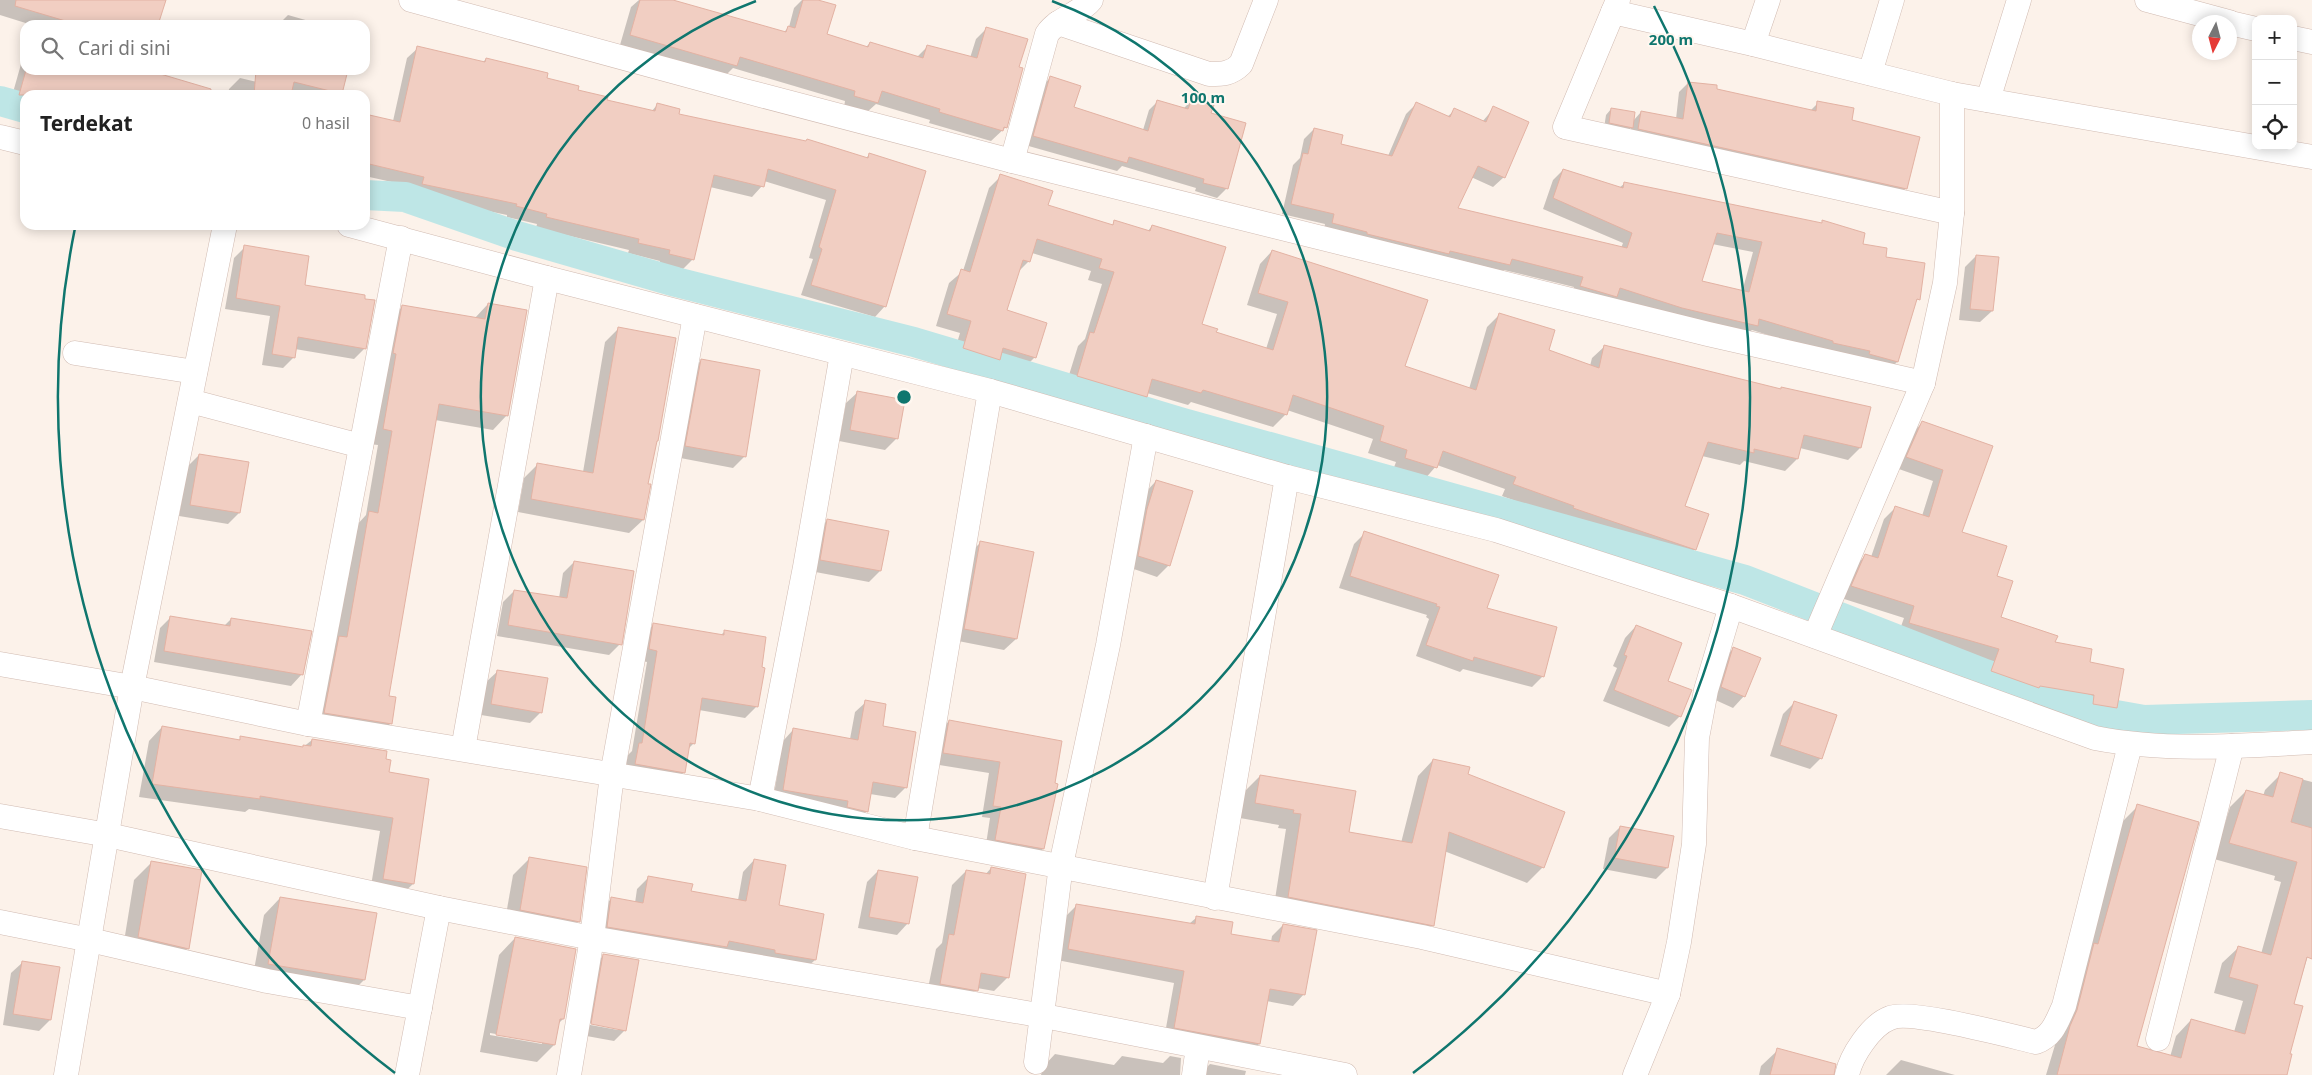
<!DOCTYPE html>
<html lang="id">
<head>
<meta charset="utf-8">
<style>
	body { margin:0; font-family:"Noto Sans",sans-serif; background:#f6f6f6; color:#222 }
	.controls { position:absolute; right:15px; top:15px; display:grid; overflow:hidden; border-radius:10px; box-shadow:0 2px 12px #0003 }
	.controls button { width:45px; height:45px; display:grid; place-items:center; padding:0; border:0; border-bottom:1px solid #e0e0e0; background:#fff; color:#222; font:25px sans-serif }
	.compass { position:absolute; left:2192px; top:15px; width:45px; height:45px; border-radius:50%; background:#fff; box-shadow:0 2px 12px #0003; rotate:186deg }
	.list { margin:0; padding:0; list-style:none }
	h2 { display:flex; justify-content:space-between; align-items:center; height:65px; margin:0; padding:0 20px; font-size:21px }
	h2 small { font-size:16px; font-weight:400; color:#767676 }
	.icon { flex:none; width:28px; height:28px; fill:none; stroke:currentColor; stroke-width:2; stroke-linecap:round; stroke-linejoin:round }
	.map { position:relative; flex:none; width:2312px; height:1075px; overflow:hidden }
	.search { position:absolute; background:#fff; box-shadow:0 2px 12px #0003; left:20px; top:20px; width:350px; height:55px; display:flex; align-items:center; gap:12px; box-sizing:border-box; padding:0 18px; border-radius:15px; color:#767676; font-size:19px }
	.panel { position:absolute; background:#fff; box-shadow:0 2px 12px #0003; left:20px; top:90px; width:350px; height:140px; border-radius:15px }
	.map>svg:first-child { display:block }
	.shadow { fill:#0003; fill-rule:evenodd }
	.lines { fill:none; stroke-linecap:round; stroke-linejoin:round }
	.canal { stroke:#bee6e6; stroke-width:30 }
	.building { fill:#f1cec2; stroke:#e3b2a3; fill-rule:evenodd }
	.street-casing { stroke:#d1bbb2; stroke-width:25 }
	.street { stroke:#fff; stroke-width:24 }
	.ring { fill:none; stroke:#0f766e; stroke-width:2.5 }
	.centre { fill:#0f766e; stroke:#fff7f0; stroke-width:2.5 }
	.ring-label { font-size:15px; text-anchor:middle; font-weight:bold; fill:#0f766e; stroke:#fff7f0; stroke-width:4; stroke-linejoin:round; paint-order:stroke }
</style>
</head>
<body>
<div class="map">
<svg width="2312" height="1075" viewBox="0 0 2312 1075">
	<rect width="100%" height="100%" fill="#fcf2ea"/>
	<!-- shadow -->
	<g class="shadow">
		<path d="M0 0H165L158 25H32L0 15Z"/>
		<path d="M639 0H654L783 33 789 27 794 8 802 0H814L825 35 866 47 870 43 917 57 927 47 970 58 976 39 987 28 1018 68 1006 127 991 141 929 123 930 120 876 104 866 113 844 107 845 101 733 68 725 76 620 45 631 7Z"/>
		<path d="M288 15 323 25H278Z"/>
		<path d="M418 48 482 63 486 59 605 101 651 112 657 105 677 115 866 158 870 154 885 306 875 317 801 295 813 259 809 258 826 200 764 181 762 186 752 197 710 187 693 259 682 270 659 265 660 261 628 253 629 250 536 228 537 224 507 217V215L412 195 414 187 365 176V115L393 121 407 58Z"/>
		<path d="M25 50V70H145L228 95 229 89 240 78 262 83 266 70H347L341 95H25V108L10 103Z"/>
		<path d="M1050 78 1072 108 1143 130 1149 110 1158 101 1183 109 1192 100 1210 114 1244 124 1226 189 1217 198 1195 191 1196 188 1122 166 1117 171 1025 145 1041 87Z"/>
		<path d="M1688 83 1810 111 1818 103 1850 121 1906 188 1897 198 1629 138 1631 128 1626 133 1604 128 1606 115 1611 109 1633 121 1641 112 1676 119 1679 92Z"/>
		<path d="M1416 104 1447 117 1455 110 1482 122 1494 108 1504 177 1493 187 1471 177 1457 209 1621 248 1623 243 1543 209 1553 180 1563 170 1619 188 1625 183 1820 224 1823 222 1884 258 1918 299 1914 303 1897 362 1887 372 1752 330 1746 335 1571 296 1574 287 1504 270 1499 275 1323 233 1325 224 1282 214 1293 165 1300 158 1304 139 1314 129 1339 145 1388 156 1406 114ZM1712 244 1753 252 1742 292 1700 282Z"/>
		<path d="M1001 176 1046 206 1111 226 1115 222 1147 232 1152 226 1200 325 1215 333 1266 349 1277 314 1247 305 1260 264 1272 251 1403 367 1469 389 1487 327 1499 315 1548 351 1590 366 1592 358 1605 346 1780 390 1782 388 1860 448 1848 460 1800 448 1797 459 1785 471 1744 461 1740 465 1702 456 1683 507 1695 549 1683 561 1562 520 1563 518 1502 496 1505 489 1437 465 1424 480 1393 470 1396 462 1368 453 1373 439 1287 410 1286 414 1273 427 1191 402 1188 405 1147 393 1133 409 1065 388 1078 346 1085 339 1102 284 1088 280 1091 271 1032 253 1029 261 1018 272 1006 311 1035 357 1023 369 996 361 986 371 952 360 960 333 936 326 949 283 963 271 989 188Z"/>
		<path d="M245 247 303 286 365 348 354 359 295 349 294 357 283 368 262 365 270 316 225 309 234 258Z"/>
		<path d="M1976 256 1992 311 1980 322 1959 320 1965 267Z"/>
		<path d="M488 304 507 415 493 430 435 420 388 697 391 723 376 738 310 727 355 527 366 515 378 445 369 444 388 321 403 306 474 319Z"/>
		<path d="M618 329 655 443 647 485H649L643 520 629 533 518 512 524 478 538 464 583 472 605 342Z"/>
		<path d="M702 360 745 456 733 468 675 457 690 371Z"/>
		<path d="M858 392 897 438 885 450 839 441 846 403Z"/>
		<path d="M1922 423 1992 446 1961 533 1996 577 2000 617 2054 643 2088 663 2116 708 2105 719 2082 715 2083 706 2029 697 2027 699 1980 683 1988 660 1898 635 1904 618 1841 598 1854 567 1865 556 1871 557 1884 519 1895 508 1922 516 1933 481 1896 468 1911 434Z"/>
		<path d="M199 455 239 513 228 524 179 516 188 466Z"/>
		<path d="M1156 481 1169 565 1157 577 1128 567 1145 493Z"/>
		<path d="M828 520 880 571 869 582 810 571 816 531Z"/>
		<path d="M1365 533 1485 609 1543 676 1532 687 1463 669 1460 672 1416 656 1429 619 1426 617 1427 615 1339 588 1354 544Z"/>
		<path d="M980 543 1016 639 1004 650 953 640 969 554Z"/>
		<path d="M574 562 620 644 609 655 497 636 503 602 514 591 559 598 563 573Z"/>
		<path d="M171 617 224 626 231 619 302 674 291 686 154 662 160 628Z"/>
		<path d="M654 624 720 636 725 631 763 669 756 707 745 718 699 710 694 743 688 749 684 772 673 783 624 775 628 755 632 751 647 662 638 660 643 636Z"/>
		<path d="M1636 626 1666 682 1680 716 1669 727 1603 701 1617 668 1613 666 1625 638Z"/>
		<path d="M1734 648 1744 696 1733 708 1711 698 1722 660Z"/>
		<path d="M498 671 541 712 530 723 481 715 486 682Z"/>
		<path d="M866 702 881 727 906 787 895 798 870 794 867 811 856 822 773 800 783 741 793 730 850 739 855 712Z"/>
		<path d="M1794 703 1821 758 1810 769 1770 756 1783 714Z"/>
		<path d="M949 721 1054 784 1043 849 1032 860 985 851 990 818 982 817 989 773 933 764 938 732Z"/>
		<path d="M162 727 238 741 241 738 302 748 312 740 385 760 413 884 399 897 370 892 380 831 249 809 245 812 139 797 149 741Z"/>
		<path d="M1433 760 1467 775 1543 867 1527 883 1444 851 1432 925 1417 941 1273 912 1286 829 1278 828 1279 825 1240 818 1244 792 1260 776 1348 833 1401 843 1418 776Z"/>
		<path d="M2281 774 2312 782V942L2293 1005 2285 1075H2046L2122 822 2138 806 2135 1047 2170 1057 2176 1036 2191 1020 2234 1032 2243 1001 2214 993 2222 963 2238 948 2261 954 2281 882 2274 880 2275 876 2214 859 2230 807 2246 791 2263 796 2265 790Z"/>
		<path d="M1620 827 1673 837 1667 868 1656 879 1603 869 1609 838Z"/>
		<path d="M530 858 579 921 562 938 504 926 513 875Z"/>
		<path d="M754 860 778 906 822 915 815 960 803 971 597 938 600 910 611 899 635 903 637 889 648 878 690 892 738 900 743 872Z"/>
		<path d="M151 863 188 948 171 965 122 954 134 880Z"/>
		<path d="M991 868 1008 977 994 991 977 988 963 1004 926 998 936 949 942 943 952 885 966 871 985 875Z"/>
		<path d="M878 871 908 923 897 935 858 928 867 882Z"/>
		<path d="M280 898 364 980 347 997 252 981 264 915Z"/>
		<path d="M1076 906 1189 924 1197 917 1230 935 1271 942 1272 936 1283 925 1304 994 1293 1006 1266 1001 1259 1044 1248 1055 1164 1039 1174 983 1057 960 1065 917Z"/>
		<path d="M515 938 563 1019 558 1024 554 1045 537 1062 480 1052 499 955ZM490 1033 542 1042V1044L490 1035Z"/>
		<path d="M604 955 625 1030 614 1041 581 1035 592 967ZM586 1022 618 1028V1030L585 1024Z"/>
		<path d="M23 962 50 1020 39 1031 3 1025 11 973Z"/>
		<path d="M1778 1050 1820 1075H1759L1761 1066Z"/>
		<path d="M1055 1054 1114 1065 1122 1056 1163 1063 1170 1056 1181 1058 1180 1075H1041L1043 1067Z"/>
		<path d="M1901 1060 1955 1075H1886Z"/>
		<path d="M1210 1064 1246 1071 1245 1075H1199Z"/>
	</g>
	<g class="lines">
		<!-- canal -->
		<g class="canal">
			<path d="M0 101 25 108"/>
			<path d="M365 195 405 197 517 236 676 282 914 342 1180 422 1745 580 1985 674 2088 710 2144 720 2312 715"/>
		</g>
	</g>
	<!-- building -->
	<g class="building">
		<path d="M16 0H166L158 25H79L15 6Z"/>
		<path d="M640 0H673L786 32 788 26 795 28 803 0H818L836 5 827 34 868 47 870 42 923 58 927 45 977 58 986 27 1028 39 1019 67 1023 68 1007 128 1004 127 1003 131 939 112 940 109 882 91 878 103 854 96 855 91 740 57 737 66 630 35Z"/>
		<path d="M417 46 485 62 486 58 548 73 547 78 579 86 578 90 608 97 607 100 655 111 657 103 680 109 679 114 806 141 807 139 868 158 869 153 926 171 886 307 811 285 822 249 819 247 836 190 768 169 764 187 714 175 694 260 669 254 670 250 638 243 639 239 546 217 547 214 516 206 517 204 422 184 424 177 365 163V114L400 122Z"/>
		<path d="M26 70H147L211 89 210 95H19Z"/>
		<path d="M256 70H348L342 94 294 82 291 95H254Z"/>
		<path d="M1050 76 1081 86 1074 107 1148 131 1157 100 1188 109 1192 99 1214 105 1211 113 1246 123 1228 189 1203 183 1204 179 1129 157 1127 163 1033 136Z"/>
		<path d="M1688 82 1717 85V89L1816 111 1817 101 1854 108 1852 120 1920 137 1907 189 1638 129 1641 111 1683 119Z"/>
		<path d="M1416 102 1450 117 1454 108 1486 122 1493 106 1529 122 1505 178 1478 166 1458 208 1627 248 1632 233 1553 198 1563 169 1623 188 1624 182 1822 223V220L1865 233 1863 244 1887 248 1886 257 1925 263 1920 300 1917 299 1898 362 1869 354 1870 351 1833 343V341L1759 319 1758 326 1682 308 1620 288 1617 297 1580 286 1583 277 1512 259 1510 265 1450 251 1449 254 1367 234V232L1332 223 1334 214 1291 204 1303 153 1308 154 1314 128 1343 135 1341 144 1392 156ZM1717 233 1762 242 1749 292 1702 281Z"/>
		<path d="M1611 108 1635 112 1633 128 1609 123Z"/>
		<path d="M1000 174 1053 191 1048 205 1113 225 1114 220 1150 231 1152 225 1226 247 1202 324 1218 329 1216 332 1273 350 1288 302 1258 293 1272 250 1428 300 1405 366 1476 390 1499 313 1555 330 1549 350 1599 368 1604 345 1781 389V387L1871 407 1861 448 1804 435 1798 459 1754 449V453L1708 442 1685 506 1709 514 1696 550 1573 508 1574 506 1513 484 1516 477 1443 451 1437 468 1405 458 1407 450 1380 441 1384 426 1293 395 1287 415 1203 390 1201 393 1152 379 1147 397 1077 376 1090 332 1094 333 1114 272 1099 268 1102 259 1037 239 1030 262 1023 260 1007 310 1047 323 1036 358 1003 348 1000 360 963 348 971 321 947 314 961 269 970 272Z"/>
		<path d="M244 245 309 256 305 285 365 295V299L375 300 366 349 298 337 295 358 272 354 280 306 236 298Z"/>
		<path d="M1976 255 1999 257 1993 311 1970 309Z"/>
		<path d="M488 303 527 310 508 416 439 404 389 696 396 697 392 724 324 713 339 636 347 637 369 511 378 513 392 431 383 429 396 354 393 353 402 305 485 319Z"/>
		<path d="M618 327 676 338 658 441H657L648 484H651L644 520 531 499 537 463 593 473Z"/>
		<path d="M701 359 760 370 746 457 685 446Z"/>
		<path d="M857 391 905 400 898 439 850 430Z"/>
		<path d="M1922 421 1993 446 1962 532 2007 546 1997 576 2013 581 2001 617 2058 636 2055 642 2092 649 2090 662 2124 669 2117 708 2093 704 2094 695 2040 686 2039 688 1991 671 1999 649 1909 623 1914 606 1851 586 1865 554 1878 558 1895 506 1929 517 1943 470 1906 457Z"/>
		<path d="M199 454 249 462 240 513 190 505Z"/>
		<path d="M1156 480 1193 491 1170 566 1138 556 1147 509Z"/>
		<path d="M827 519 889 531 881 571 820 560Z"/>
		<path d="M1364 531 1499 575 1487 608 1557 627 1544 677 1474 657 1473 661 1426 645 1440 607 1436 606 1437 604 1350 576Z"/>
		<path d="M980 541 1034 552 1017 639 964 629Z"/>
		<path d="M574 561 634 571 622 645 508 625 514 590 567 598Z"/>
		<path d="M170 616 230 626 231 618 312 631 303 675 164 651Z"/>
		<path d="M653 623 724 635V630L766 637 762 667 765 668 758 707 702 698 695 744 690 743 685 773 635 764 639 743H642L657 651 649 649Z"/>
		<path d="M1636 625 1682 643 1668 681 1692 690 1681 717 1614 690 1627 656 1624 655Z"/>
		<path d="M1733 647 1761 658 1745 697 1721 687Z"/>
		<path d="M497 670 548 678 542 713 491 704Z"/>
		<path d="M865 700 886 704 883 726 916 732 907 788 873 782 868 812 847 807 848 801 783 790 793 728 858 740Z"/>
		<path d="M1794 701 1837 715 1822 759 1780 745Z"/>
		<path d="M949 720 1062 741 1055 783 1058 784 1044 849 995 840 1001 807 993 806 1000 762 943 753Z"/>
		<path d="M162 726 240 740V736L303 747V745L311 746 312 739 387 751 386 759 391 760 389 772 429 779 414 884 383 879 393 818 260 796V799L152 784Z"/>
		<path d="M1433 759 1470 767 1468 774 1565 812 1544 868 1449 832 1434 926 1288 897 1301 814 1293 813 1294 810 1255 803 1260 775 1356 791 1349 832 1412 843Z"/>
		<path d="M2280 772 2303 779 2291 822 2312 828V959L2307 957 2294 1004 2303 1006 2290 1054H2292L2287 1075H2057L2070 1026 2077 1010 2094 943 2098 944 2137 804 2199 822 2137 1046 2181 1058 2191 1019 2245 1034 2258 985 2229 977 2238 946 2271 955 2297 862 2229 843 2246 790 2273 797Z"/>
		<path d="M1620 826 1674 836 1668 868 1614 858Z"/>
		<path d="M529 857 587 867 580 922 520 910Z"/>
		<path d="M754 859 786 865 779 905 824 914 816 960 775 953V950L729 941 727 947 607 927 611 897 643 903 648 876 693 884 691 891 746 901Z"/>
		<path d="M151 861 202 870 189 949 138 937Z"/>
		<path d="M991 867 1026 874 1009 978 981 973 978 991 940 984 949 934 954 935 966 870 990 874Z"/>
		<path d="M878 870 918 877 909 924 869 917Z"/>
		<path d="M280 897 377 913 365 980 268 964Z"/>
		<path d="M1076 904 1195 924 1196 916 1233 922 1231 934 1279 942 1283 924 1317 930 1305 995 1270 989 1260 1044 1174 1028 1184 971 1068 949Z"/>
		<path d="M515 937 576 949 564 1019H560L555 1045 496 1035Z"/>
		<path d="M603 954 639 960 626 1031 591 1024Z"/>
		<path d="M22 961 60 967 51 1020 13 1014Z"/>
		<path d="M1777 1048 1836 1064 1834 1075H1770Z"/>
	</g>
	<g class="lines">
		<!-- street casing -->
		<g class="street-casing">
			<g id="street">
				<path d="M411 0 745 91 1012 161 1708 334 1923 383"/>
				<path d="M1618 0 1565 127 1952 213"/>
				<path d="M2147 0 2229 22"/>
				<path d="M1613 12 1753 44 1952 94 2312 157"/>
				<path d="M1058 23 1209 74C1223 74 1231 74 1241 64L1266 0"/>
				<path d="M2230 23 2256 29"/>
				<path d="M2293 38 2312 42"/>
				<path d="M1753 44 1768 0"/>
				<path d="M1870 73 1892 0"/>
				<path d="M1988 100 2019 0"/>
				<path d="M0 137 25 143"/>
				<path d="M1012 161 1047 34C1058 18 1079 15 1091 0"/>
				<path d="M349 225 547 278 990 391 1287 477 1496 530 1731 606 2095 738C2166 752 2240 746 2312 742"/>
				<path d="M75 353 195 372"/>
				<path d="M190 401 361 446"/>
				<path d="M1815 636 1923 383 1945 283 1952 213V94"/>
				<path d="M0 664 132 687 308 724 760 799 915 838 1422 937 1668 994"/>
				<path d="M308 724 401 238"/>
				<path d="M463 749 547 278"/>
				<path d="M760 799 805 567 842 354"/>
				<path d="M0 816 108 835 439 908 592 938 1044 1016 1345 1075"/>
				<path d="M915 838 990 391"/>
				<path d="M1215 898 1287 477"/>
				<path d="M0 922 90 940 267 981 420 1008"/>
				<path d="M2158 1039 2232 746"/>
				<path d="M1036 1062 1061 865 1108 645 1146 436"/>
				<path d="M66 1075 132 687 225 225"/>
				<path d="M407 1075 439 908"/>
				<path d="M569 1075 592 938 612 775 695 316"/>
				<path d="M1194 1075 1198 1047"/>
				<path d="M1635 1075 1668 994 1679 942 1694 844 1697 738 1706 690 1731 606"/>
				<path d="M1847 1075C1851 1056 1871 1025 1890 1018 1910 1009 2010 1036 2036 1042 2053 1036 2057 1021 2064 1006L2130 745"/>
			</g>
		</g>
		<!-- street -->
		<use href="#street" class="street"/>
	</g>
	<!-- distance rings -->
	<g class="ring">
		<path d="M1052 1A423 423 0 1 1 756 1"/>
		<path d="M395 1073A846 846 0 0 1 75 228M1654 6A846 846 0 0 1 1413 1073"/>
	</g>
	<circle cx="904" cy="397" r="8" class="centre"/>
	<g class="ring-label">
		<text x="1671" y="45">200 m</text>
		<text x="1203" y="103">100 m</text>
	</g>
</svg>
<div class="controls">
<button>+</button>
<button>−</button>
<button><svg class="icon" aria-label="locate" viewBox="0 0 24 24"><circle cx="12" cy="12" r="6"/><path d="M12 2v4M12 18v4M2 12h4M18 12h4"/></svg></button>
</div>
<svg class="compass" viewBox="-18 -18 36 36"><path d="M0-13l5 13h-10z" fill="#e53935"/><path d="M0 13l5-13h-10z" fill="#767676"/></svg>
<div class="search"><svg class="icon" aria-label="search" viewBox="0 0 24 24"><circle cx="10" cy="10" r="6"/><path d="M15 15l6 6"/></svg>Cari di sini</div>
<section class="panel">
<h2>Terdekat<small>0 hasil</small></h2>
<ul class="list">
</ul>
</section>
</div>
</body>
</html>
